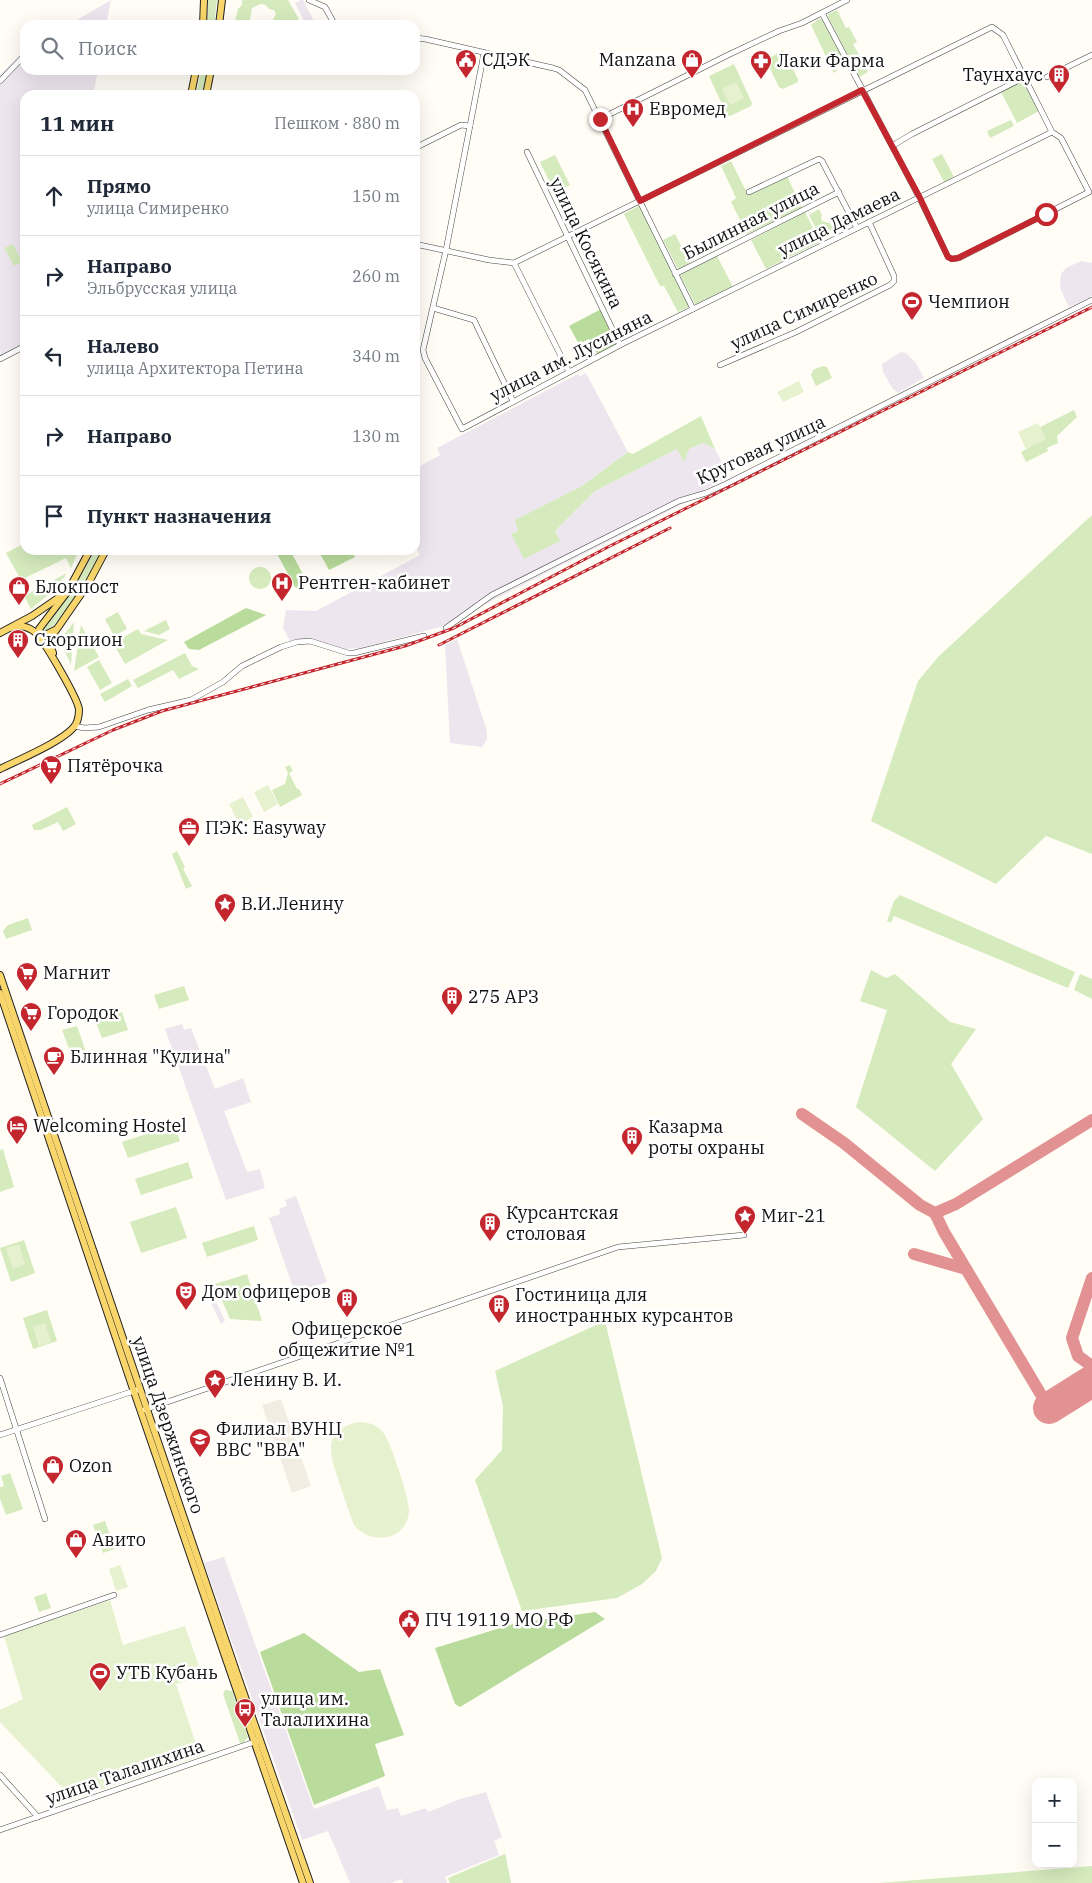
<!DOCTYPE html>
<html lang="ru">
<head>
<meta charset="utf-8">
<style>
	body { margin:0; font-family:"IBM Plex Serif",serif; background:#f6f6f7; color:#1f2937 }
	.controls { position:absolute; right:15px; bottom:15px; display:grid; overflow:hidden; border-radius:10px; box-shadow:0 5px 20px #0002 }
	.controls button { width:45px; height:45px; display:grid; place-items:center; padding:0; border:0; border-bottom:1px solid #e0e1e3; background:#fff; color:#1f2937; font:25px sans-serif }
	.stop { position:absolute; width:15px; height:15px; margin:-11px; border:4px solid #c4262e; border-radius:50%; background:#fff }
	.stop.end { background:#c4262e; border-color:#fff; box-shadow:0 1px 5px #0008 }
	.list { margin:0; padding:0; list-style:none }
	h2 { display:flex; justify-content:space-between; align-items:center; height:65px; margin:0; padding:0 20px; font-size:21px }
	h2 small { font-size:16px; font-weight:400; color:#747a83 }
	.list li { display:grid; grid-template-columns:32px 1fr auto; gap:15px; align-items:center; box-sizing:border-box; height:80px; padding:0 20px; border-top:1px solid #e0e1e3 }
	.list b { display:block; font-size:19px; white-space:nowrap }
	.list p { margin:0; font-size:16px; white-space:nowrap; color:#747a83 }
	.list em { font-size:16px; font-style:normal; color:#747a83 }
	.icon { flex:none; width:28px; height:28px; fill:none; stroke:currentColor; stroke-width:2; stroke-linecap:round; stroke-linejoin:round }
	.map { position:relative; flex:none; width:1092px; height:1883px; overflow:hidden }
	.search { position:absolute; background:#fff; box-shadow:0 5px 20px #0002; left:20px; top:20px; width:400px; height:55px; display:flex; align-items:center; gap:12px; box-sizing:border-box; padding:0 18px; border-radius:15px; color:#747a83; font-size:19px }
	.panel { position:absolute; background:#fff; box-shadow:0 5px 20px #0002; left:20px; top:90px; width:400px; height:465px; border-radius:15px }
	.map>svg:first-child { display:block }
	.industrial { fill:#eee6ef }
	.green { fill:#d5ebbd }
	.forest { fill:#b9dc9c }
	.pitch { fill:#e6f2cf }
	.plaza { fill:#f1ede2 }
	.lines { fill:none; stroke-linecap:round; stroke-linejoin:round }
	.taxiway { stroke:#e29292; stroke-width:12 }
	.runway { stroke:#e29292; stroke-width:32 }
	.minor-casing { stroke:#444; stroke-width:6 }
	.major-casing { stroke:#222; stroke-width:8 }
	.minor { stroke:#fff; stroke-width:5 }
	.major { stroke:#f9d66b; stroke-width:6 }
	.rail-casing { stroke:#c4262e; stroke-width:3 }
	.rail { stroke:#fff; stroke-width:1; stroke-dasharray:4; stroke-linecap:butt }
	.route { stroke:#c4262e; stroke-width:6 }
	.labels { text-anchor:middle; stroke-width:5; stroke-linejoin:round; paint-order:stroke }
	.poi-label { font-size:18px; fill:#111; stroke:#fff; text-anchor:start }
	.street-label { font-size:18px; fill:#111; stroke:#fff }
</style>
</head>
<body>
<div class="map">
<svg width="1092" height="1883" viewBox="0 0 1092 1883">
	<rect width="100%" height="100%" fill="#fffdf5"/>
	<!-- industrial -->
	<g class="industrial">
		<path d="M111 0 106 25H68Z"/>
		<path d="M301 0H303L316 25H306L295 3Z"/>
		<path d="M25 50V70H98L93 95H25V343L0 356V75Z"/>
		<path d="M1081 261 1092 263V296L1069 307 1060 288 1061 274 1066 268Z"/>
		<path d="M901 352 906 353 916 363 924 378 898 393 892 388 883 372 882 364Z"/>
		<path d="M586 373 628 452 582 486 516 520 518 531 511 534 559 541 555 531 595 491 677 449H689L703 443 715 449 729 477 702 491 700 495 440 627 361 648 345 649 307 638 290 641 283 628 286 610 316 611 420 555 415 545V469L440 455 437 448 578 374 580 376Z"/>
		<path d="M457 639 487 731V739L482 747 450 743 445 645Z"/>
		<path d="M182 1024 184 1030 191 1028 215 1089 243 1078 251 1102 224 1111 247 1172 260 1169 265 1188 226 1200 165 1029Z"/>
		<path d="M296 1196 327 1282 295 1293 269 1218 280 1214 279 1209 287 1206 285 1200Z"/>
		<path d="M210 1289 225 1321 221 1324 205 1291Z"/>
		<path d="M224 1557 314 1809 379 1786 387 1810 398 1808 401 1816 426 1808 428 1812 460 1799 486 1792 502 1837 494 1841 499 1855 445 1877 447 1883H403L401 1879 391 1883H350L328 1831 302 1840 204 1563Z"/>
	</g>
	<!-- green -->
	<g class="green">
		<path d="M208 0H217L214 25H207Z"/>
		<path d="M242 0H288L299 19 291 25H270L276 14 274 10 269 9 266 5 261 4 252 8 250 20 260 25H234L238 9 242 5Z"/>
		<path d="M837 10 846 28 849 27 857 42 853 44 868 72 859 77 828 17V14Z"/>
		<path d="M819 19H822L845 63 835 68 837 71 834 73 811 25Z"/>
		<path d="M783 50 798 79V82L783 89 779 87 766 60Z"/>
		<path d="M734 64 752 103 751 106 730 116 727 115 709 76Z"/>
		<path d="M201 70H207L202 95H196Z"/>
		<path d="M1024 80 1039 111 1017 123 1001 92Z"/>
		<path d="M1011 120 1014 126 990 138 987 131Z"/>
		<path d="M942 154 954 177 944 182 932 159Z"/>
		<path d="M555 155 570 185 555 193 540 162Z"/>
		<path d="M731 161 748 195 787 176 802 208 747 234 731 202 736 198 721 166Z"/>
		<path d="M640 205 691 306 678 312 664 286H660L624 214Z"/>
		<path d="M819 209 822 215 821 218 822 221 830 223 834 231 821 238 809 215Z"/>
		<path d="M805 212 820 242 766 269 751 240Z"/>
		<path d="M675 234 690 263 678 269 663 240Z"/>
		<path d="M13 244 22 262 14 266 4 248Z"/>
		<path d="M717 256 733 287 696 306 680 275Z"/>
		<path d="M822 366 827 367 832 378 816 386 811 375 813 370Z"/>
		<path d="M1074 410 1077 417 1057 436 1058 443 1047 448 1048 451 1026 462 1021 452 1045 439 1040 427Z"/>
		<path d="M701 416 715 449 703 443 689 449 684 462 677 449 595 491 555 531 560 541 524 559 511 534 518 531 515 520 582 486 628 452 633 454Z"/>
		<path d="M1092 515V854L1046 836 996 884 871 821 918 681 938 657Z"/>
		<path d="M23 544 25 550H79L71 568 66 558 21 580 6 553Z"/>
		<path d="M94 550H102C90 574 65 616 45 634L42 630C61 604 81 579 94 550Z"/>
		<circle cx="260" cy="578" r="11"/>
		<path d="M67 573 55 589 31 609 24 596Z"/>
		<path d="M118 612 127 629 114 636 105 619Z"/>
		<path d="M166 620 170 629 159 635 144 631Z"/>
		<path d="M74 622 71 665 60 640Z"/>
		<path d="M81 625 99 657 74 671Z"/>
		<path d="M138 629 141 634 168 640 125 664 113 643Z"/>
		<path d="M185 653 192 666 199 669 179 679 173 670 138 688 133 680Z"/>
		<path d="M99 660 112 683 100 690 87 667Z"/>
		<path d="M128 679 132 686 105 702 100 694Z"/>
		<path d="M290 765 293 771 289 773 297 789H299L302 795 280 807 272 790 285 784 288 773 285 767Z"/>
		<path d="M67 807 76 824 63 831 58 822 41 830H34L32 825Z"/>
		<path d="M177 851 185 867 183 869 192 886 186 889 172 854Z"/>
		<path d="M900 895 1075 972 1068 988 894 916 891 923 887 921 894 901Z"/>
		<path d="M28 918 32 930 6 939 3 931 8 925Z"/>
		<path d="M871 970 886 978 895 974 950 1022 976 1029 951 1064 983 1119 935 1171 856 1107 887 1010 860 1001Z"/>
		<path d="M1080 974 1092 979V999L1074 990Z"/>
		<path d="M184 986 189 1000 159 1009 154 995Z"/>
		<path d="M122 1012 128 1030 102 1038 95 1020Z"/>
		<path d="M77 1026 87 1055 73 1059 62 1030Z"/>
		<path d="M174 1125 180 1141 128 1158 122 1142Z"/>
		<path d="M3 1149 14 1187 0 1192V1150Z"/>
		<path d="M188 1162 193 1178 141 1195 135 1179Z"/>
		<path d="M176 1207 187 1238 141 1253 130 1222Z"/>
		<path d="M254 1226 258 1240 207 1257 202 1243Z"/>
		<path d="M24 1240 35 1273 11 1282 0 1248Z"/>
		<path d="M247 1274 262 1321 230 1319 215 1284Z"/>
		<path d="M47 1310 57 1341 33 1349 23 1318Z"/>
		<path d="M605 1321 662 1558 656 1571 642 1584 617 1598 522 1611 475 1480 502 1450 503 1406 495 1371Z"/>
		<path d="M10 1473 23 1509 6 1515 0 1499V1487L4 1486 1 1476Z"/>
		<path d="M105 1521 110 1535 98 1539 93 1525Z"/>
		<path d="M110 1536 115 1549 103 1553 99 1540Z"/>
		<path d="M46 1593 51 1608 39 1612 34 1597Z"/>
		<path d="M225 1690 232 1691 248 1737 243 1743H240L223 1694Z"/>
		<path d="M502 1837 511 1883H450L448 1878 505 1854Z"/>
		<path d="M1092 1866V1883H879Z"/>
	</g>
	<!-- forest -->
	<g class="forest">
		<path d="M601 309 618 343 597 354 589 339 579 344 569 326Z"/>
		<path d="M275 550H290L307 582 301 591 295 587Z"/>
		<path d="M318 550H351L355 557 329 570Z"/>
		<path d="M246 608 266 615 199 650 189 649 184 642Z"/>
		<path d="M595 1612 605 1619 460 1707 455 1704 435 1648 513 1624Z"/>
		<path d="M304 1633 359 1672 380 1669 404 1735 375 1744 385 1776 314 1805 260 1652Z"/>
	</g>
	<!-- pitch -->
	<g class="pitch">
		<path d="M736 82 744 98 730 105 722 89Z"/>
		<path d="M799 381 804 392 783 402 777 392Z"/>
		<path d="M1038 423 1046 439 1026 449 1018 432Z"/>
		<path d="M268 785 278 804 264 812 254 792Z"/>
		<path d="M243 797 253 817 239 824 229 804Z"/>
		<path d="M19 1244 25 1264 13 1269 6 1248Z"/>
		<path d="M45 1323 51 1342 39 1346 33 1327Z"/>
		<path d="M358 1422C367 1422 376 1424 382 1431 390 1439 410 1500 409 1511 407 1541 371 1546 354 1525 349 1513 345 1500 341 1488 332 1460 318 1431 358 1422Z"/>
		<path d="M120 1565 128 1587 116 1591 109 1569Z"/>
		<path d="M110 1600 123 1645 185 1626 202 1675 176 1684 200 1756 73 1799 0 1722V1710L23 1699 4 1636Z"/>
	</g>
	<!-- plaza -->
	<path class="plaza" d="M281 1399 311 1486 292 1493 262 1405Z"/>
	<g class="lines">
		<!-- taxiway -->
		<g class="taxiway">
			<path d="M802 1114 844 1143 920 1205 935 1213 956 1204 1092 1120"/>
			<path d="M935 1213 944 1232 1049 1408"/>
			<path d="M914 1254 966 1269"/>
			<path d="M1092 1278 1072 1338 1078 1356 1092 1366"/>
		</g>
		<!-- runway -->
		<path class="runway" d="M1049 1408 1092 1381"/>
		<!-- minor casing -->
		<g class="minor-casing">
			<g id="minor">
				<path d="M309 0 325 7 335 25"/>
				<path d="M415 38 425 39 553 68 559 70 585 90 693 309"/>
				<path d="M484 53 446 250 423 350 425 358 462 429 620 345 1052 132"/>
				<path d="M1047 77 1092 55"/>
				<path d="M0 81 25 55"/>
				<path d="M600 119 728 55 779 31 802 23 847 0"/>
				<path d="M892 146 912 134 1025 77"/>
				<path d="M415 148 461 125 470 126"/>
				<path d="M527 152 620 345"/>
				<path d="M749 192 819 159 822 161 857 228"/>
				<path d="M415 244 489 260 514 263 992 27 1003 35 1052 132 1061 138 1089 192 959 258 952 259 948 257 919 197 822 13"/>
				<path d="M514 263 569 372"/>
				<path d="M675 274 839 192"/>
				<path d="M433 308 474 320 513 401"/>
				<path d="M0 359 25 346"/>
				<path d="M720 365 796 332 890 285 894 281V276L869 222"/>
				<path d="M446 628 492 595 679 501 706 493 726 484 1092 300"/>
				<path d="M75 726 84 728 99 727 148 710 191 700 223 682 242 666 281 647 297 642 310 641 348 653H354L424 636"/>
				<path d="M0 1378 45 1519"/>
				<path d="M144 1410 618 1247 744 1235"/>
				<path d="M0 1435 137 1390"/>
				<path d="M0 1635 114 1595"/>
				<path d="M0 1775 38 1817"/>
				<path d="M0 1830 257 1741"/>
			</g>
		</g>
		<!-- major casing -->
		<g class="major-casing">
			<g id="major">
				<path d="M203 25 204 0"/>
				<path d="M219 25 222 0"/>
				<path d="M191 95 196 70"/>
				<path d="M206 95 211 70"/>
				<path d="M55 630 45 635 41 634 39 629 68 591 90 550"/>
				<path d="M0 633 32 616 61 596"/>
				<path d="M53 653 50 644 52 636 88 584 106 550"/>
				<path d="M0 769C18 760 67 740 76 724 78 720 79 714 79 709 77 698 42 635 32 630 25 625 17 626 10 628"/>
				<path d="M0 975C78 1209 158 1441 237 1674 261 1744 286 1813 310 1883"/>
				<path d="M0 993 130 1380 303 1883"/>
			</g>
		</g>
		<!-- minor -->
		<use href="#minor" class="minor"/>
		<!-- major -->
		<use href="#major" class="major"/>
		<!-- rail casing -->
		<g class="rail-casing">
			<g id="rail">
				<path d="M439 645 670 528"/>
				<path d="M0 784 113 730 162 711 405 646 454 628 610 546 1092 307"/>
			</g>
		</g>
		<!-- rail -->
		<use href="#rail" class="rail"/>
	</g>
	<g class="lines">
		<!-- route -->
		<path class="route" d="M600 119 640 201 862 90 920 198 948 257 952 259 958 258 1046 214"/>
	</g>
	<!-- icons -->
	<defs>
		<g id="civic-pin" transform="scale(1.125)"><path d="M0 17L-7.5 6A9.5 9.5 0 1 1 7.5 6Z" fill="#c4262e" stroke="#fff"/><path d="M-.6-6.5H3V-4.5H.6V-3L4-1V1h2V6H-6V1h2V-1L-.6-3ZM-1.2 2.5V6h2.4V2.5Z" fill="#fff"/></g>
		<g id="shop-pin" transform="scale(1.125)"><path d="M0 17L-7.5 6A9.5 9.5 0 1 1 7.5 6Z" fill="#c4262e" stroke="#fff"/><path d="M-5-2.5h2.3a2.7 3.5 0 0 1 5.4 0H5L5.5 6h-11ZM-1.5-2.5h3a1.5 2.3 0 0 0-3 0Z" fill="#fff"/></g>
		<g id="pharmacy-pin" transform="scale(1.125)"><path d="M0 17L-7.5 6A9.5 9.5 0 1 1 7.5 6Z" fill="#c4262e" stroke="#fff"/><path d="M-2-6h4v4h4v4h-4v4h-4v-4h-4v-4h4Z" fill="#fff"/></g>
		<g id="building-pin" transform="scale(1.125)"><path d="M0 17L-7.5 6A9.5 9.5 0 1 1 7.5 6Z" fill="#c4262e" stroke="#fff"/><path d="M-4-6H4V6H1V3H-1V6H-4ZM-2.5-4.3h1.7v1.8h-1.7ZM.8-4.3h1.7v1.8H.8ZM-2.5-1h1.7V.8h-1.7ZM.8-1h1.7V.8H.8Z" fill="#fff"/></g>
		<g id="hospital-pin" transform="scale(1.125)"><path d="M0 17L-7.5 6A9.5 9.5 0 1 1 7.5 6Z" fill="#c4262e" stroke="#fff"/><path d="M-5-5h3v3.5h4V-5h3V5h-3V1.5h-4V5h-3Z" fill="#fff"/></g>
		<g id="stadium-pin" transform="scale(1.125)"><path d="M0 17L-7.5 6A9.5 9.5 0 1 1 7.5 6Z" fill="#c4262e" stroke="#fff"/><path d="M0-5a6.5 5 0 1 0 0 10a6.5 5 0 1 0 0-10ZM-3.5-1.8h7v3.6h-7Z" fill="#fff"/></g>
		<g id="supermarket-pin" transform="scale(1.125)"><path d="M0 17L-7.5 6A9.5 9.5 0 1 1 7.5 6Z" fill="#c4262e" stroke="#fff"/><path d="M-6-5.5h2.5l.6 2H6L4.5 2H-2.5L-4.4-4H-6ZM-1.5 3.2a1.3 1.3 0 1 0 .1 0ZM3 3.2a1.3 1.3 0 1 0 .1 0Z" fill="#fff"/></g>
		<g id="office-pin" transform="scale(1.125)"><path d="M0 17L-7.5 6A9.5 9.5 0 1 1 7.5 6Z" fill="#c4262e" stroke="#fff"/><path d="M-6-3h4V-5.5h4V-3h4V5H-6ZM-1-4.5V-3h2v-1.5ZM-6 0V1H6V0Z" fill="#fff"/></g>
		<g id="sight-pin" transform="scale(1.125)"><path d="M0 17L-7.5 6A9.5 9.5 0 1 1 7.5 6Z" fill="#c4262e" stroke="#fff"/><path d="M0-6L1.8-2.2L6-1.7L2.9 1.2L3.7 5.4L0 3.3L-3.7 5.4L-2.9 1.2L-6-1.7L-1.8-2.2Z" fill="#fff"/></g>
		<g id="cafe-pin" transform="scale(1.125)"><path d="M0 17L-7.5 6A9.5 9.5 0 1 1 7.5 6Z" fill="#c4262e" stroke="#fff"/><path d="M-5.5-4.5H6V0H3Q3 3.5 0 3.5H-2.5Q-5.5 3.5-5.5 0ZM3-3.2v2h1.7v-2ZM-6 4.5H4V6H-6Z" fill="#fff"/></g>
		<g id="hotel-pin" transform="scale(1.125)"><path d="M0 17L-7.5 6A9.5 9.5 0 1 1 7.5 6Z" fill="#c4262e" stroke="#fff"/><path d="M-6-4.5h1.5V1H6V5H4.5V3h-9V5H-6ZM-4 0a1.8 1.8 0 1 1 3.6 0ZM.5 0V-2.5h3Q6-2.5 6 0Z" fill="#fff"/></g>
		<g id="theatre-pin" transform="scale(1.125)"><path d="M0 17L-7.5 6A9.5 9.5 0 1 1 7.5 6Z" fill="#c4262e" stroke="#fff"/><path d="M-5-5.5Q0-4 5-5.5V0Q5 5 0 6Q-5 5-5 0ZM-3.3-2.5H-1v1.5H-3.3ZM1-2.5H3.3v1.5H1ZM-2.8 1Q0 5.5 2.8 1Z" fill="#fff"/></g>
		<g id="university-pin" transform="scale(1.125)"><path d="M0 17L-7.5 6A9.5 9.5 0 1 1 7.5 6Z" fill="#c4262e" stroke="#fff"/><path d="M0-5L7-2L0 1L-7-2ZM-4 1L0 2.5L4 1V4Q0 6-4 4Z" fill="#fff"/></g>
		<g id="bus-pin" transform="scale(1.125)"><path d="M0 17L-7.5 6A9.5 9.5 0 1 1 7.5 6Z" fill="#c4262e" stroke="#fff"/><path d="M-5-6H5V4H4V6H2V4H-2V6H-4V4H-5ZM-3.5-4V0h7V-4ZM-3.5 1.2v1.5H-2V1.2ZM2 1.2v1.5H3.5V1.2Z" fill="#fff"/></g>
	</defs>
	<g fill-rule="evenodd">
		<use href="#civic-pin" x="466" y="60"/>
		<use href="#shop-pin" x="692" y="60"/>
		<use href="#pharmacy-pin" x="761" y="61"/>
		<use href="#building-pin" x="1059" y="75"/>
		<use href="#hospital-pin" x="633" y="109"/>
		<use href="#stadium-pin" x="912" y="302"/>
		<use href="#hospital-pin" x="282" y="583"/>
		<use href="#shop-pin" x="19" y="587"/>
		<use href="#building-pin" x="18" y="640"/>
		<use href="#supermarket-pin" x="51" y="766"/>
		<use href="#office-pin" x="189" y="828"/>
		<use href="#sight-pin" x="225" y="904"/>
		<use href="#supermarket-pin" x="27" y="973"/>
		<use href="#building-pin" x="452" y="997"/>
		<use href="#supermarket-pin" x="31" y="1013"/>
		<use href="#cafe-pin" x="54" y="1057"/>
		<use href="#hotel-pin" x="17" y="1126"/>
		<use href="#building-pin" x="632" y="1137"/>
		<use href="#sight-pin" x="745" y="1216"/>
		<use href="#building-pin" x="490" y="1223"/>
		<use href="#theatre-pin" x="186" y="1292"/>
		<use href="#building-pin" x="347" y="1299"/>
		<use href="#building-pin" x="499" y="1305"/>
		<use href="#sight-pin" x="215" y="1380"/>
		<use href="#university-pin" x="200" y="1439"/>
		<use href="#shop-pin" x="53" y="1466"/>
		<use href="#shop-pin" x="76" y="1540"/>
		<use href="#civic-pin" x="409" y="1620"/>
		<use href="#stadium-pin" x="100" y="1673"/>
		<use href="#bus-pin" x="245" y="1709"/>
	</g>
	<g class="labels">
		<!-- poi labels -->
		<g class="poi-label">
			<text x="482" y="66">СДЭК</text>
			<text x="676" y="66" text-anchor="end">Manzana</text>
			<text x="777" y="67">Лаки Фарма</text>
			<text x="1043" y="81" text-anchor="end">Таунхаус</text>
			<text x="649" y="115">Евромед</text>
			<text x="928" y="308">Чемпион</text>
			<text x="298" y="589">Рентген-кабинет</text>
			<text x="35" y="593">Блокпост</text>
			<text x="34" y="646">Скорпион</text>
			<text x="67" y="772">Пятёрочка</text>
			<text x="205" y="834">ПЭК: Easyway</text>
			<text x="241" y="910">В.И.Ленину</text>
			<text x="43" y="979">Магнит</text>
			<text x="468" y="1003">275 АРЗ</text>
			<text x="47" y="1019">Городок</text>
			<text x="70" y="1063">Блинная "Кулина"</text>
			<text x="33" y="1132">Welcoming Hostel</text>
			<text x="648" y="1133">Казарма<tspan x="648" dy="21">роты охраны</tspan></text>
			<text x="506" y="1219">Курсантская<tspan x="506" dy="21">столовая</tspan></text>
			<text x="761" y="1222">Миг-21</text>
			<text x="202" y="1298">Дом офицеров</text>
			<text x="515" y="1301">Гостиница для<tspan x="515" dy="21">иностранных курсантов</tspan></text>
			<text x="347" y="1335" text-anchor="middle">Офицерское<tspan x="347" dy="21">общежитие №1</tspan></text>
			<text x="231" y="1386">Ленину В. И.</text>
			<text x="216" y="1435">Филиал ВУНЦ<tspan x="216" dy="21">ВВС "ВВА"</tspan></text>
			<text x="69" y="1472">Ozon</text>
			<text x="92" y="1546">Авито</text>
			<text x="425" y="1626">ПЧ 19119 МО РФ</text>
			<text x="116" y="1679">УТБ Кубань</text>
			<text x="261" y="1705">улица им.<tspan x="261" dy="21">Талалихина</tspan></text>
		</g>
		<!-- street labels -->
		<g class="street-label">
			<text transform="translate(751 221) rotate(-27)" y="6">Былинная улица</text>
			<text transform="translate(839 222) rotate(-26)" y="6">улица Дамаева</text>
			<text transform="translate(586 243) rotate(64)" y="6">улица Косякина</text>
			<text transform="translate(804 311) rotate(-25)" y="6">улица Симиренко</text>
			<text transform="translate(571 356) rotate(-27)" y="6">улица им. Лусиняна</text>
			<text transform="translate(761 450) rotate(-25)" y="6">Круговая улица</text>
			<text transform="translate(168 1425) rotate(71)" y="6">улица Дзержинского</text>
			<text transform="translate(125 1772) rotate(-19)" y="6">улица Талалихина</text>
		</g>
	</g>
</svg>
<div class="controls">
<button>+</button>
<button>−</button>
</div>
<div class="stop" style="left:1046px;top:214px"></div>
<div class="stop end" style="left:600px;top:119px"></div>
<div class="search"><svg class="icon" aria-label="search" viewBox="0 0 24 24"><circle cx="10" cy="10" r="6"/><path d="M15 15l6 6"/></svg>Поиск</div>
<section class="panel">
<h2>11 мин<small>Пешком · 880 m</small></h2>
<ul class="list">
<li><svg class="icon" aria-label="ahead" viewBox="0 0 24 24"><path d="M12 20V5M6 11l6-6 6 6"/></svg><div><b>Прямо</b><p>улица Симиренко</p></div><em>150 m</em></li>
<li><svg class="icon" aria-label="right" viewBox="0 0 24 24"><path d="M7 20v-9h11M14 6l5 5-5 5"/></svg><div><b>Направо</b><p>Эльбрусская улица</p></div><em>260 m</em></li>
<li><svg class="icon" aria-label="left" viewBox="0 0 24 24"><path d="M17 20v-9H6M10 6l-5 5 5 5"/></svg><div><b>Налево</b><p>улица Архитектора Петина</p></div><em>340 m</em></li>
<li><svg class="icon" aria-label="right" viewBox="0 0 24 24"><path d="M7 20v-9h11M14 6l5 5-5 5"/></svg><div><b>Направо</b></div><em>130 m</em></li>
<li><svg class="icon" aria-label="arrive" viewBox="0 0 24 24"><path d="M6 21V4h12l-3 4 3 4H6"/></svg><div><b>Пункт назначения</b></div></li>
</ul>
</section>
</div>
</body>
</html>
